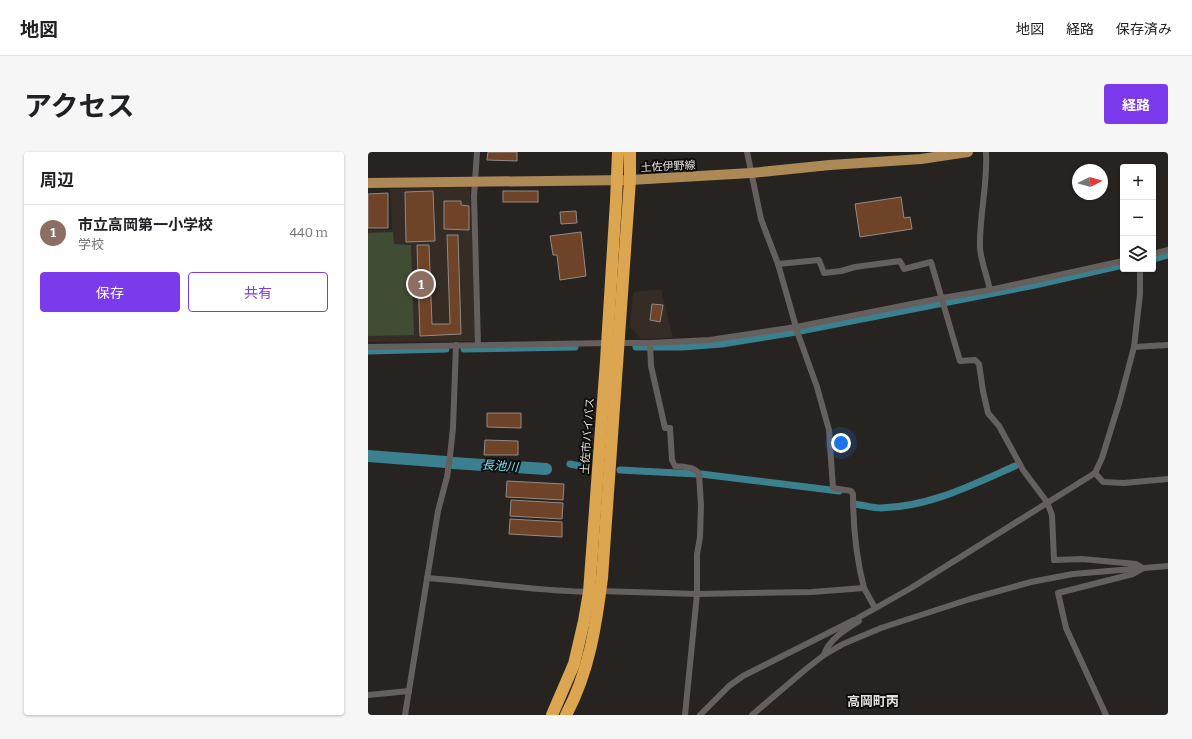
<!DOCTYPE html>
<html lang="ja">
<head>
<meta charset="utf-8">
<style>
	body { margin:0; font-family:Bitter,"Noto Sans JP",serif; background:#f6f6f6; color:#202124 }
	.controls { position:absolute; right:12px; top:12px; display:grid; overflow:hidden; border-radius:4px; box-shadow:0 1px 3px #0004 }
	.controls button { width:36px; height:36px; display:grid; place-items:center; padding:0; border:0; border-bottom:1px solid #e0e0e0; background:#fff; color:#202124; font:20px sans-serif }
	.compass { position:absolute; left:704px; top:12px; width:36px; height:36px; border-radius:50%; background:#fff; box-shadow:0 1px 3px #0004; rotate:85deg }
	.you { position:absolute; left:473px; top:291px; width:14px; height:14px; margin:-10px; border:3px solid #fff; border-radius:50%; background:#1a73e8; box-shadow:0 0 0 6px #1a73e833 }
	.badge { display:grid; place-items:center; width:26px; height:26px; border-radius:50%; background:#7c3aed; color:#fff; font-size:13px; font-weight:700 }
	.pin { position:absolute; translate:-50% -50%; border:2px solid #fff; box-shadow:0 1px 4px #0006 }
	.list { margin:0; padding:0; list-style:none }
	h2 { display:flex; justify-content:space-between; align-items:center; height:52px; margin:0; padding:0 16px; font-size:17px }
	h2 small { font-size:13px; font-weight:400; color:#757577 }
	.list li { display:grid; grid-template-columns:26px 1fr auto; gap:12px; align-items:center; box-sizing:border-box; height:56px; padding:0 16px; border-top:1px solid #e0e0e0 }
	.list b { display:block; font-size:15px; white-space:nowrap }
	.list p { margin:0; font-size:13px; white-space:nowrap; color:#757577 }
	.list em { font-size:13px; font-style:normal; color:#757577 }
	.actions { display:flex; gap:8px; padding:12px 16px }
	.actions a { flex:1; padding:9px 0; border:1px solid #7c3aed; border-radius:4px; text-align:center; font-size:14px; color:#7c3aed }
	.actions .main { background:#7c3aed; color:#fff }
	.icon { flex:none; width:22px; height:22px; fill:none; stroke:currentColor; stroke-width:2; stroke-linecap:round; stroke-linejoin:round }
	.map { position:relative; flex:none; width:800px; height:563px; overflow:hidden; border-radius:4px }
	header { display:flex; align-items:center; gap:24px; box-sizing:border-box; height:56px; padding:0 20px; background:#fff; border-bottom:1px solid #e0e0e0 }
	header strong { font-size:19px }
	nav { display:flex; gap:22px; margin-inline-start:auto; font-size:14px }
	.intro { display:flex; align-items:center; justify-content:space-between; box-sizing:border-box; height:96px; padding:0 24px }
	h1 { margin:0; font-size:28px }
	.button { padding:10px 18px; border-radius:4px; background:#7c3aed; color:#fff; font-size:14px; font-weight:700 }
	main { display:flex; gap:24px; padding:0 24px }
	aside { flex:1; background:#fff; border-radius:4px; box-shadow:0 1px 3px #0004 }
	.map>svg:first-child { display:block }
	.built { fill:#352c26 }
	.green { fill:#404d34 }
	.lines { fill:none; stroke-linecap:round; stroke-linejoin:round }
	.canal { stroke:#3b808e; stroke-width:7 }
	.river { stroke:#3b808e; stroke-width:12 }
	.building { fill:#6e4327; stroke:#908b88 }
	.street { stroke:#65605e; stroke-width:6 }
	.primary { stroke:#ac8955; stroke-width:10 }
	.highway { stroke:#dca54f; stroke-width:12 }
	.labels { text-anchor:middle; stroke-width:4; stroke-linejoin:round; paint-order:stroke }
	.street-label { font-size:11px; fill:#e4e1df; stroke:#0f0d0c }
	.water-label { font-size:12px; font-style:italic; fill:#78e2f8; stroke:#0f0d0c }
	.quarter-label { font-size:13px; font-weight:bold; fill:#e4e1df; stroke:#0f0d0c }
</style>
</head>
<body>
<header>
<strong>地図</strong>
<nav><a>地図</a><a>経路</a><a>保存済み</a></nav>
</header>
<div class="intro"><h1>アクセス</h1><a class="button">経路</a></div>
<main>
<aside>
<h2>周辺<small></small></h2>
<ul class="list">
<li><span class="badge" style="background:#8d6e63">1</span><div><b>市立高岡第一小学校</b><p>学校</p></div><em>440 m</em></li>
</ul>
<div class="actions"><a class="main">保存</a><a>共有</a></div>
</aside>
<div class="map">
<svg width="800" height="563" viewBox="0 0 800 563">
	<rect width="100%" height="100%" fill="#272321"/>
	<!-- built -->
	<g class="built">
		<path d="M100 35 102 38 108 187 106 189 0 190V78H24L22 37Z"/>
		<path d="M293 137 305 186 273 187 262 175 265 140Z"/>
	</g>
	<!-- green -->
	<path class="green" d="M25 80 26 92 43 93 46 183 0 184V81Z"/>
	<g class="lines">
		<!-- canal -->
		<g class="canal">
			<path d="M785 107 800 103"/>
			<path d="M268 195H314L354 192 422 181 667 133 755 113"/>
			<path d="M96 197 207 195"/>
			<path d="M0 199 78 197"/>
			<path d="M202 312 217 315"/>
			<path d="M252 318 329 322"/>
			<path d="M333 322 471 339"/>
			<path d="M486 352C495 353 505 356 513 356 561 355 604 333 647 314"/>
		</g>
		<!-- river -->
		<g class="river">
			<path d="M0 304 78 310"/>
			<path d="M85 311 178 317"/>
		</g>
	</g>
	<!-- building -->
	<g class="building">
		<path d="M120 0H149V9L119 8Z"/>
		<path d="M65 39 67 89 38 90 37 40Z"/>
		<rect x="135" y="39" width="35" height="11"/>
		<path d="M20 41V76H0V42Z"/>
		<path d="M533 45 536 66 542 65 544 77 492 85 487 52Z"/>
		<path d="M76 49H93V53L101 54V78L76 77Z"/>
		<path d="M208 59 209 71 193 72 192 60Z"/>
		<path d="M213 80 218 124 192 128 189 103H185L182 84Z"/>
		<path d="M79 83H90L93 182 52 184 49 93H61L64 172H82Z"/>
		<path d="M284 152 295 153 292 170 282 168Z"/>
		<path d="M119 261H153V276L119 275Z"/>
		<path d="M117 288 150 289V303H116Z"/>
		<path d="M139 329 196 332 195 348 138 345Z"/>
		<path d="M143 348 195 351 194 367 142 364Z"/>
		<path d="M142 367 194 370V385L141 382Z"/>
	</g>
	<g class="lines">
		<!-- street -->
		<g class="street">
			<path d="M109 0 106 44 110 193"/>
			<path d="M379 0 393 67 410 112 430 182 449 235 461 278 465 336 483 339 485 342C485 374 488 405 496 436"/>
			<path d="M618 0C620 32 611 64 612 96 613 109 619 124 622 138"/>
			<path d="M785 102 800 98"/>
			<path d="M410 112 451 108 456 121 473 119 487 115 532 109 536 117 563 110 592 209 607 208 611 212 615 239 620 261 631 274 655 318 679 350 684 363 686 408 714 407 768 412 775 416"/>
			<path d="M249 191H282L342 188 428 175 574 146 622 138 755 109"/>
			<path d="M282 191 283 214 297 276H302L304 308 307 314C315 315 326 314 331 322L333 353 332 385 329 402V442L317 563"/>
			<path d="M0 195 240 191"/>
			<path d="M766 195 800 193"/>
			<path d="M727 321 735 330 756 331 800 327"/>
			<path d="M59 426C113 430 167 439 222 440"/>
			<path d="M231 439 329 442 444 440 496 436 507 456"/>
			<path d="M456 503C460 488 478 477 491 469L490 466 543 436 727 321 734 306 752 248 766 195 772 142V117"/>
			<path d="M0 543 41 539"/>
			<path d="M37 563 70 359 79 325 82 304 85 276 88 193"/>
			<path d="M332 563 361 534 375 524 486 468"/>
			<path d="M384 563 438 517 456 503 475 492 513 476 602 447 663 430 705 422 800 414"/>
			<path d="M738 563 698 476 690 441 765 422 774 417"/>
		</g>
		<!-- primary -->
		<path class="primary" d="M0 31 262 28 383 21 462 13 553 7 600 0"/>
		<!-- highway -->
		<g class="highway">
			<path d="M184 563 206 512 216 469 221 440 238 209 248 49 250 0"/>
			<path d="M198 563C221 520 228 474 234 426L262 28V0"/>
		</g>
	</g>
	<g class="labels">
		<!-- street labels -->
		<g class="street-label">
			<text transform="translate(300 14) rotate(-3)" y="4">土佐伊野線</text>
			<text transform="translate(219 284) rotate(-86)" y="4">土佐市バイパス</text>
		</g>
		<!-- water labels -->
		<g class="water-label">
			<text transform="translate(132 314) rotate(4)" y="4">長池川</text>
		</g>
		<!-- quarter labels -->
		<g class="quarter-label">
			<text x="505" y="554">高岡町丙</text>
		</g>
	</g>
</svg>
<div class="controls">
<button>+</button>
<button>−</button>
<button><svg class="icon" aria-label="layers" viewBox="0 0 24 24"><path d="M12 4l9 5-9 5-9-5zM3 14l9 5 9-5"/></svg></button>
</div>
<svg class="compass" viewBox="-18 -18 36 36"><path d="M0-13l5 13h-10z" fill="#e53935"/><path d="M0 13l5-13h-10z" fill="#757577"/></svg>
<div class="you"></div>
<div class="pin badge" style="left:53px;top:132px;background:#8d6e63">1</div>
</div>
</main>
</body>
</html>
